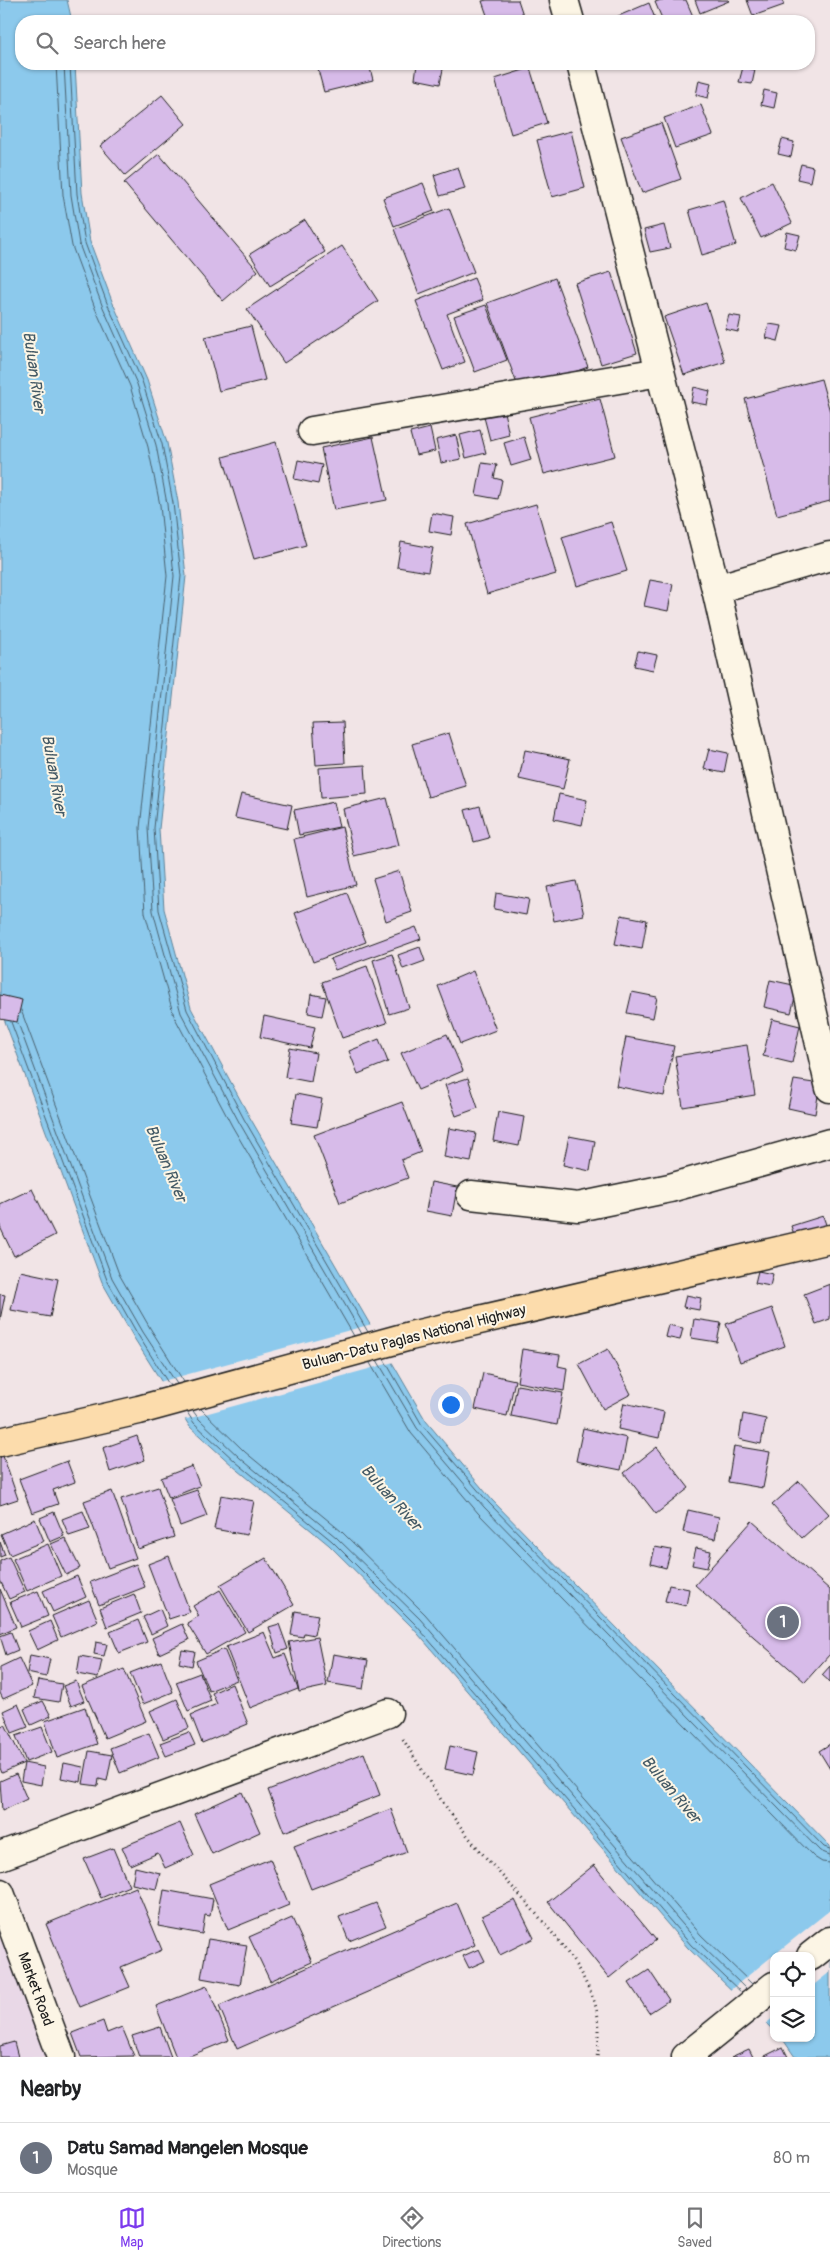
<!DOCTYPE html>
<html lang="en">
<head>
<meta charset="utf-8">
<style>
	body { margin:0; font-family:Pangolin,sans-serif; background:#f6f6f6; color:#202124 }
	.controls { position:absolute; right:15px; bottom:15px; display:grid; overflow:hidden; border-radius:10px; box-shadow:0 1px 4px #0004 }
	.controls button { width:45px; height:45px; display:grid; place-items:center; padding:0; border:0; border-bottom:1px solid #e0e0e0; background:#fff; color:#202124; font:25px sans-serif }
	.you { position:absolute; left:450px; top:1404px; width:18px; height:18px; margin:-12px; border:4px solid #fff; border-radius:50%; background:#1a73e8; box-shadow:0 0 0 8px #1a73e833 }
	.badge { display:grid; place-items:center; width:32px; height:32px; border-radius:50%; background:#7c3aed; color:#fff; font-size:16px; font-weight:700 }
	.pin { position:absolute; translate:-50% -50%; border:2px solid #fff; box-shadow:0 1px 5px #0006 }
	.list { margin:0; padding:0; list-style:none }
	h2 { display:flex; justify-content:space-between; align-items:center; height:65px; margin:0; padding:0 20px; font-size:21px }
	h2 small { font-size:16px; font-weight:400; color:#757577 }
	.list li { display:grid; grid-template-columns:32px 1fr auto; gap:15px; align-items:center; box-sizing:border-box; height:70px; padding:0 20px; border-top:1px solid #e0e0e0 }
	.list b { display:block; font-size:19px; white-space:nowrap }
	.list p { margin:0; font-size:16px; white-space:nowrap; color:#757577 }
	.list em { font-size:16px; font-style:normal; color:#757577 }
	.icon { flex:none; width:28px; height:28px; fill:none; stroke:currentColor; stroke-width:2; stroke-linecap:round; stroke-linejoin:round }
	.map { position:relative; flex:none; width:830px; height:2057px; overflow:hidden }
	.search { position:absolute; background:#fff; box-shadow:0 1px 4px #0004; left:15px; right:15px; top:15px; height:55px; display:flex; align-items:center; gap:12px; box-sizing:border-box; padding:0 18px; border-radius:20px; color:#757577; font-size:19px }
	.sheet { height:135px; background:#fff }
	nav { display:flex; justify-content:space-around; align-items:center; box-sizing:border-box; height:70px; border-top:1px solid #e0e0e0; background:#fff; font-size:14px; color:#757577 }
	nav a { display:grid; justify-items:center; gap:2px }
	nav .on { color:#7c3aed }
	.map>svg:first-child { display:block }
	.built { fill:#e9d8e7 }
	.water { fill:#8cc9ec; stroke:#5f8499 }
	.pier { fill:#f1e4e6 }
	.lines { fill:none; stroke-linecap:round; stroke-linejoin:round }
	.shore { stroke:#49616f; stroke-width:1 }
	.building { fill:#d7bbe9; stroke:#1c1c1c }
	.street-casing { stroke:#1c1c1c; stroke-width:31 }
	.highway-casing { stroke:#1c1c1c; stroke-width:31 }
	.path { stroke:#1c1c1c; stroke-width:3; stroke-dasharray:1 4; stroke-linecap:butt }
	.street { stroke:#fcf5e5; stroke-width:28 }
	.highway { stroke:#fcdcac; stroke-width:28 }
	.labels { text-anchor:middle; stroke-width:4; stroke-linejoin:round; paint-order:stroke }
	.street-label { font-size:15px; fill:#1c1c1c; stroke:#fcf5e5 }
	.water-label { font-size:16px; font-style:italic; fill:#435965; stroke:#fcf5e5 }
</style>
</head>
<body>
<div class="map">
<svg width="830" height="2057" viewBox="0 0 830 2057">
	<rect width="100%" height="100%" fill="#f1e4e6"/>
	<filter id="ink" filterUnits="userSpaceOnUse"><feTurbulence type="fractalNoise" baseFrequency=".02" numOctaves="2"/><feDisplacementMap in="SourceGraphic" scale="10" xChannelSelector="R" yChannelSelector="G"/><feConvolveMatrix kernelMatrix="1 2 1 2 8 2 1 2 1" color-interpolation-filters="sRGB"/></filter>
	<g filter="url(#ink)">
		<!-- built -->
		<path class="built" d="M0 1937 45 2057H0Z"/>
		<!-- water -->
		<path class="water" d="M0 0H67L72 21H21V64H75L82 193 90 242 112 301 147 380 167 443 178 502 186 576 159 829 164 909 191 1008 249 1116 426 1421 492 1500 830 1846V2057H795L782 2038H811V1956H774V2031L688 1948 412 1627 329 1545 233 1466 190 1427 134 1338 102 1282 0 1008Z"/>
		<!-- pier -->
		<g class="pier">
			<path d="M372 1324 394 1362 183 1420 159 1382Z"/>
			<path d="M830 1910V1972L811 1987V1956H774V2017L764 2025 729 1991Z"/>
		</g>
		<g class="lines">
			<!-- shore -->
			<g class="shore">
				<path d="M56 64 63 195 72 246 95 308 130 386 148 447 160 505 167 576 140 828 145 913 174 1016 232 1126 354 1336"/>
				<path d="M64 64 71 195 79 244 102 305 137 384 156 445 167 504 174 576 148 828 153 911 181 1013 239 1122 362 1334"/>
				<path d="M70 64 77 194 85 243 107 303 142 381 162 444 173 503 181 576 154 828 159 910 187 1010 244 1119 368 1332"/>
				<path d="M21 1010 119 1274 150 1328 184 1382"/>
				<path d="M11 1022 107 1280 138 1335 170 1386"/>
				<path d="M18 1023 112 1278 143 1332 177 1384"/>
				<path d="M384 1359 422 1425 489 1503 824 1847 830 1849"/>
				<path d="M377 1360 417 1428 484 1507 820 1851 830 1855"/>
				<path d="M370 1363 411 1433 478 1513 814 1857 822 1862 830 1863"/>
				<path d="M201 1409 245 1452 341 1531 425 1614 701 1935 752 1984"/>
				<path d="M193 1411 199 1419 240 1458 336 1537 420 1619 696 1940 746 1989"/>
				<path d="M187 1412 194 1423 236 1462 332 1541 415 1624 691 1945 742 1993"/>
			</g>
		</g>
		<!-- building -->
		<g class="building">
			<path d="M487 0H518L525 21H489L482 1Z"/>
			<path d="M661 0H686L695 21H663L655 2Z"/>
			<path d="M695 0H728L729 1 700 13Z"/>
			<path d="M747 0H782L784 5 753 16Z"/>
			<path d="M649 3 656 21H609V20Z"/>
			<path d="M328 64H369L373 80 324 92 317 66Z"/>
			<path d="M417 64H444L440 84 415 79Z"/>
			<path d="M743 67 755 70 752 84 739 82Z"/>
			<path d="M530 68 547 123 511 134 495 79Z"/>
			<path d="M699 80 711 83 708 98 696 95Z"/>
			<path d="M764 90 777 93 774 108 761 105Z"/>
			<path d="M162 95 186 124 125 175 100 146Z"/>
			<path d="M701 105 713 135 675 148 664 118Z"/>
			<path d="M661 123 681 179 642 193 621 137Z"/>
			<path d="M571 131 585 188 552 197 537 140Z"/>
			<path d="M782 139 794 142 791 157 778 154Z"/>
			<path d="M159 154 258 271 223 301 124 183Z"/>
			<path d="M801 164 813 167 810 182 797 179Z"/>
			<path d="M458 167 465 189 440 196 434 175Z"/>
			<path d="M772 182 792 223 761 238 741 198Z"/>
			<path d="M423 183 434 211 394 226 383 198Z"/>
			<path d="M723 200 736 245 702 255 689 210Z"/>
			<path d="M449 208 474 272 419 294 394 229Z"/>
			<path d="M305 220 325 252 270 286 250 254Z"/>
			<path d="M664 225 670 248 650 252 644 230Z"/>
			<path d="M787 232 800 235 796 250 784 247Z"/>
			<path d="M342 246 378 301 284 363 247 309Z"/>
			<path d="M611 272 637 353 601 364 575 283Z"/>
			<path d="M474 278 483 300 447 314 465 362 443 370 416 301Z"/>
			<path d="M555 278 588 367 520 392 487 303Z"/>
			<path d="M706 303 725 362 684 375 664 317Z"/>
			<path d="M486 305 507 360 475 372 454 316Z"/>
			<path d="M729 315 741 317 738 332 725 329Z"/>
			<path d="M769 324 782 326 778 341 766 338Z"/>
			<path d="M251 326 265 380 219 391 205 337Z"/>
			<path d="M821 379 830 412V501L777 515 745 399Z"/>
			<path d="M694 387 710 391 707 405 691 402Z"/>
			<path d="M600 399 615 456 544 474 529 417Z"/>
			<path d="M504 412 509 435 490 440 484 417Z"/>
			<path d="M430 428 435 451 416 455 410 433Z"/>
			<path d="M480 430 486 453 466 458 460 435Z"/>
			<path d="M456 435 461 459 441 463 436 440Z"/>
			<path d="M373 437 387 500 334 510 321 448Z"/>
			<path d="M524 437 531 460 511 466 504 443Z"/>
			<path d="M276 442 306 545 254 559 223 457Z"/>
			<path d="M298 460 322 465 318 484 294 479Z"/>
			<path d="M482 463 497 465 494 478 502 480 498 499 476 495Z"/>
			<path d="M536 504 556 574 487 594 467 524Z"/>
			<path d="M432 513 454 517 451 535 429 531Z"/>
			<path d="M611 522 627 571 577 586 562 537Z"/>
			<path d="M401 542 433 548 428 572 397 567Z"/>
			<path d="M650 580 673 584 668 611 644 606Z"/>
			<path d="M638 651 657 655 653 670 634 666Z"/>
			<path d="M343 722 345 763 316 765 313 723Z"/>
			<path d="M449 733 466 786 428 797 412 744Z"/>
			<path d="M709 749 728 753 724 773 704 769Z"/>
			<path d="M525 750 570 759 563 789 519 779Z"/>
			<path d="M365 765 367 794 321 798 319 768Z"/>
			<path d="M241 794 292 805 287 829 235 818Z"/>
			<path d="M559 794 587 800 582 825 554 819Z"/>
			<path d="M387 798 399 845 354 856 343 809Z"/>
			<path d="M334 802 339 827 299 835 294 810Z"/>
			<path d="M480 806 489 838 474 842 465 810Z"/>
			<path d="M342 827 356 885 307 897 294 839Z"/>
			<path d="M399 871 412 912 386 921 373 879Z"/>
			<path d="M576 881 584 915 554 921 547 887Z"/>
			<path d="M347 893 366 942 313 962 295 913Z"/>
			<path d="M496 893 529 899 526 915 494 909Z"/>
			<path d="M621 915 647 920 642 949 615 944Z"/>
			<path d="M416 927 421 939 335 970 330 959Z"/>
			<path d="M420 947 425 961 403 969 398 955Z"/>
			<path d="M392 954 409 1008 389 1014 373 960Z"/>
			<path d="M367 966 387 1023 342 1038 322 982Z"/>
			<path d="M473 971 496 1030 460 1044 438 986Z"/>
			<path d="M770 980 798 986 791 1013 764 1007Z"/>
			<path d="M632 992 657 997 653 1018 627 1013Z"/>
			<path d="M311 994 326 997 322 1016 308 1013Z"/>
			<path d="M0 995 22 1000 17 1022 0 1019Z"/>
			<path d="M264 1016 315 1027 310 1048 260 1037Z"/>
			<path d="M772 1019 800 1026 792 1063 763 1056Z"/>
			<path d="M447 1034 463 1071 418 1090 401 1053Z"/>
			<path d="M626 1037 674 1046 664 1096 616 1086Z"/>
			<path d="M379 1039 388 1062 358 1074 349 1051Z"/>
			<path d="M747 1045 755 1095 683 1107 675 1056Z"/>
			<path d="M290 1048 316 1053 311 1082 285 1077Z"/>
			<path d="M468 1078 478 1108 456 1116 445 1085Z"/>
			<path d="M794 1080 820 1084 815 1114 788 1108Z"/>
			<path d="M296 1094 322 1099 317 1127 291 1123Z"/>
			<path d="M402 1102 421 1152 401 1160 408 1178 340 1203 314 1135Z"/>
			<path d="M498 1112 524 1117 519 1146 493 1141Z"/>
			<path d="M449 1128 476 1133 471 1162 444 1157Z"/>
			<path d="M569 1136 595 1141 590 1171 563 1165Z"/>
			<path d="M431 1182 457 1187 452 1216 426 1211Z"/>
			<path d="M32 1189 55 1235 14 1256 0 1227V1204Z"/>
			<path d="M823 1216 830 1236 800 1251 791 1226Z"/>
			<path d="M20 1271 58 1279 50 1317 11 1310Z"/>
			<path d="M758 1271 773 1274 770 1286 755 1283Z"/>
			<path d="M830 1284V1319L816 1324 804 1294Z"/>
			<path d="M0 1294 5 1295 0 1320Z"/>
			<path d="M686 1295 701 1298 699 1310 683 1307Z"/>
			<path d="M772 1308 785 1346 740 1362 726 1324Z"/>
			<path d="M694 1319 721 1323 717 1342 691 1338Z"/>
			<path d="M668 1325 683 1328 680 1340 665 1337Z"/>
			<path d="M522 1349 560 1355 558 1366 567 1368 564 1391 517 1382Z"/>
			<path d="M608 1349 631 1394 603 1409 579 1364Z"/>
			<path d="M483 1373 515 1380 507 1416 475 1409Z"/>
			<path d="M517 1385 563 1393 557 1425 511 1416Z"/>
			<path d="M624 1403 664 1412 659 1438 618 1429Z"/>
			<path d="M743 1414 766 1419 761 1444 739 1439Z"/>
			<path d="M583 1428 627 1438 621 1470 576 1461Z"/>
			<path d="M137 1436 145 1460 110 1472 103 1448Z"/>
			<path d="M734 1446 770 1452 763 1488 728 1482Z"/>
			<path d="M657 1447 689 1488 656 1514 624 1473Z"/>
			<path d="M3 1456 18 1499 0 1505V1457Z"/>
			<path d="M67 1461 75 1482 53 1490 58 1504 32 1513 19 1479Z"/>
			<path d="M192 1466 200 1486 169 1498 161 1478Z"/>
			<path d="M799 1481 829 1514 802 1538 772 1505Z"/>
			<path d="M158 1487 174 1537 138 1549 121 1499Z"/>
			<path d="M197 1490 207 1516 180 1526 170 1499Z"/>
			<path d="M112 1491 136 1558 108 1568 84 1501Z"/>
			<path d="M221 1495 254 1501 247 1535 214 1529Z"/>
			<path d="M688 1510 719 1517 715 1539 683 1532Z"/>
			<path d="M83 1511 90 1529 69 1536 62 1519Z"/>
			<path d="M54 1512 64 1536 50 1542 40 1518Z"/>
			<path d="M35 1519 44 1541 10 1555 1 1534Z"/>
			<path d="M752 1521 830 1590V1654L805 1682 695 1585Z"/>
			<path d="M65 1538 80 1568 66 1575 51 1544Z"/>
			<path d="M0 1542 5 1555 0 1557Z"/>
			<path d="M48 1544 61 1576 27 1591 13 1559Z"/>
			<path d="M655 1547 671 1550 666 1568 651 1564Z"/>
			<path d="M696 1548 711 1551 707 1568 692 1565Z"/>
			<path d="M169 1556 190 1612 169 1619 148 1564Z"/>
			<path d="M9 1557 25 1592 9 1599 0 1580V1561Z"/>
			<path d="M266 1558 294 1605 248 1632 220 1585Z"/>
			<path d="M136 1564 145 1587 99 1605 90 1582Z"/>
			<path d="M77 1576 86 1597 53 1612 43 1591Z"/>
			<path d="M669 1585 689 1589 686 1606 665 1601Z"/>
			<path d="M0 1589 16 1627 0 1634Z"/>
			<path d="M220 1590 245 1632 206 1654 187 1623 199 1616 193 1606Z"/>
			<path d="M38 1591 48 1616 21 1627 10 1602Z"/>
			<path d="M134 1594 141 1613 107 1627 100 1608Z"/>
			<path d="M89 1600 98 1621 61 1637 52 1616Z"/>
			<path d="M160 1609 167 1626 151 1634 143 1617Z"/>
			<path d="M295 1611 318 1615 314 1635 304 1633 303 1637 291 1635Z"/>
			<path d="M138 1620 147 1642 119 1653 110 1632Z"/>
			<path d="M50 1621 58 1640 37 1650 28 1631Z"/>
			<path d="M182 1624 189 1640 159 1654 152 1638Z"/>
			<path d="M279 1624 288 1649 277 1653 269 1627Z"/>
			<path d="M11 1632 18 1650 6 1655 0 1636Z"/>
			<path d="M264 1632 275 1658 285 1654 298 1689 250 1708 226 1647Z"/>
			<path d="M317 1637 327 1686 299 1692 289 1642Z"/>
			<path d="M96 1642 107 1644 104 1656 94 1654Z"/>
			<path d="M224 1649 237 1680 209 1691 196 1661Z"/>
			<path d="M182 1650 195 1652 192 1666 179 1663Z"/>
			<path d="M333 1654 368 1660 363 1689 328 1683Z"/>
			<path d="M30 1655 50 1659 46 1677 27 1673Z"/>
			<path d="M80 1656 102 1660 98 1678 77 1674Z"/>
			<path d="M19 1658 32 1686 3 1699 0 1693V1667Z"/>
			<path d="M161 1661 173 1692 143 1704 130 1673Z"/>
			<path d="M830 1666V1682L822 1675Z"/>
			<path d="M124 1669 146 1721 105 1738 82 1686Z"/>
			<path d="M200 1673 211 1701 188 1711 176 1682Z"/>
			<path d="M38 1680 62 1684 59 1702 34 1698Z"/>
			<path d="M76 1681 84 1701 71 1706 63 1686Z"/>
			<path d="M232 1684 248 1724 202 1743 191 1715 217 1704 212 1693Z"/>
			<path d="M177 1699 189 1728 163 1739 150 1711Z"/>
			<path d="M43 1701 51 1716 31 1725 24 1709Z"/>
			<path d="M18 1704 28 1727 12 1733 3 1711Z"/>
			<path d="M85 1707 97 1744 57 1758 45 1721Z"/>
			<path d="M5 1724 24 1763 2 1773 0 1768V1727Z"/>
			<path d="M42 1727 52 1752 26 1762 16 1736Z"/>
			<path d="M189 1732 195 1745 166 1756 160 1743Z"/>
			<path d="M149 1733 159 1757 120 1773 110 1748Z"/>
			<path d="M830 1744V1769L819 1751Z"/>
			<path d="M450 1746 478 1752 473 1775 445 1769Z"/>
			<path d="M89 1751 112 1755 107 1781 99 1779 98 1786 83 1784Z"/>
			<path d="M364 1753 380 1795 284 1832 268 1790Z"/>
			<path d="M24 1763 44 1767 41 1785 21 1781Z"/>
			<path d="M64 1763 83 1767 81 1782 61 1778Z"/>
			<path d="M16 1774 27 1799 2 1811 0 1781Z"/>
			<path d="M242 1792 260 1832 212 1854 194 1814Z"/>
			<path d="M391 1809 407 1852 311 1889 294 1846Z"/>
			<path d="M180 1823 194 1855 165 1868 158 1853 130 1865 122 1847Z"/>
			<path d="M113 1848 129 1886 101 1898 84 1859Z"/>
			<path d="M270 1859 289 1905 228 1930 209 1884Z"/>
			<path d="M594 1865 656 1940 609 1978 548 1902Z"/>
			<path d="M135 1867 160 1873 156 1889 132 1884Z"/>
			<path d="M136 1887 162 1950 121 1967 130 1987 80 2007 46 1924Z"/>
			<path d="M164 1890 213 1899 210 1916 205 1915 202 1934 158 1926Z"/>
			<path d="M515 1900 534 1938 500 1955 482 1916Z"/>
			<path d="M376 1903 386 1926 349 1941 339 1917Z"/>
			<path d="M457 1903 475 1945 237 2049 219 2006Z"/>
			<path d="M292 1918 312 1962 270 1981 249 1937Z"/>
			<path d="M208 1939 247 1945 240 1985 201 1978Z"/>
			<path d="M479 1949 485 1961 469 1968 463 1956Z"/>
			<path d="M649 1970 669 2000 649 2013 629 1983Z"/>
			<path d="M207 1986 229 2040 187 2057H176L156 2006Z"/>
			<path d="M103 2021 107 2033 122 2027 134 2056 81 2057 72 2033Z"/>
			<path d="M160 2027 171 2057H139L132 2036Z"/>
			<path d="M14 2042 18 2057H0V2046Z"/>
			<path d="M783 2047 788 2057H763Z"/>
			<path d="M749 2049 753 2057H731Z"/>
		</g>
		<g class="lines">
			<!-- street casing -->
			<g class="street-casing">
				<g id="street">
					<path d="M564 0 570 21"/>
					<path d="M581 64 716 589 830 1088"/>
					<path d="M312 431 660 372"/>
					<path d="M716 589 830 556"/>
					<path d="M471 1195 578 1207 670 1188 830 1143"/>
					<path d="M0 1856 388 1713"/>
					<path d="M0 1893 61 2057"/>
					<path d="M811 1956 830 1941"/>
					<path d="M686 2057 774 1986"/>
				</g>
			</g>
			<!-- highway casing -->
			<g class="highway-casing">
				<path id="highway" d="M0 1442 139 1410 410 1336 830 1239"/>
			</g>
			<!-- path -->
			<path class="path" d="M403 1739C426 1777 448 1813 476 1846 514 1892 576 1948 595 2004 600 2020 600 2040 597 2057"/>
			<!-- street -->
			<use href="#street" class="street"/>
			<!-- highway -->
			<use href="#highway" class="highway"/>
		</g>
	</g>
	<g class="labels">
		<!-- street labels -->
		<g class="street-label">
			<text transform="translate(414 1337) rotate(-14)" y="5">Buluan-Datu Paglas National Highway</text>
			<text transform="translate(36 1989) rotate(70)" y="5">Market Road</text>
		</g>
		<!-- water labels -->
		<g class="water-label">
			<text transform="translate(35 372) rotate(82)" y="6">Buluan River</text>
			<text transform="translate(55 775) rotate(80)" y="6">Buluan River</text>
			<text transform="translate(167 1163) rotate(67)" y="6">Buluan River</text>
			<text transform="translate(392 1497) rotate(48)" y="6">Buluan River</text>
			<text transform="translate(672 1789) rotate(50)" y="6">Buluan River</text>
		</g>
	</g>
</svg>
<div class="controls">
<button><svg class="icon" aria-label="locate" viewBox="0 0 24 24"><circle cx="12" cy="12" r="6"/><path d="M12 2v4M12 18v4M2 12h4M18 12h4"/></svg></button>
<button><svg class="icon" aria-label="layers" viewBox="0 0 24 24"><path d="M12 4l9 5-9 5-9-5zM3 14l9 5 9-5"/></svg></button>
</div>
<div class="you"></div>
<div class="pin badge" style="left:783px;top:1622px;background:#6b7280">1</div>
<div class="search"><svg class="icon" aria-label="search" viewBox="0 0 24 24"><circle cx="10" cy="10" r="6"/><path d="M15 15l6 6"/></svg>Search here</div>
</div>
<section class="sheet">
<h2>Nearby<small></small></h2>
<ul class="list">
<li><span class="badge" style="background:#6b7280">1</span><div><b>Datu Samad Mangelen Mosque</b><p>Mosque</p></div><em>80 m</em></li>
</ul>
</section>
<nav>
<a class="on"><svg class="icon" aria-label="map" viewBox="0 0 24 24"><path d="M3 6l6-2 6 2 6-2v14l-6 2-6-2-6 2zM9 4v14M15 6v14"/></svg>Map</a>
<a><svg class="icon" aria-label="directions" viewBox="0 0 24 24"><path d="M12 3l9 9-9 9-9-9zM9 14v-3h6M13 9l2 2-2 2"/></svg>Directions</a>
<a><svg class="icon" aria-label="saved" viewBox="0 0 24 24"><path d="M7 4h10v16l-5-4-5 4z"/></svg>Saved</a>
</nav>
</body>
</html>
